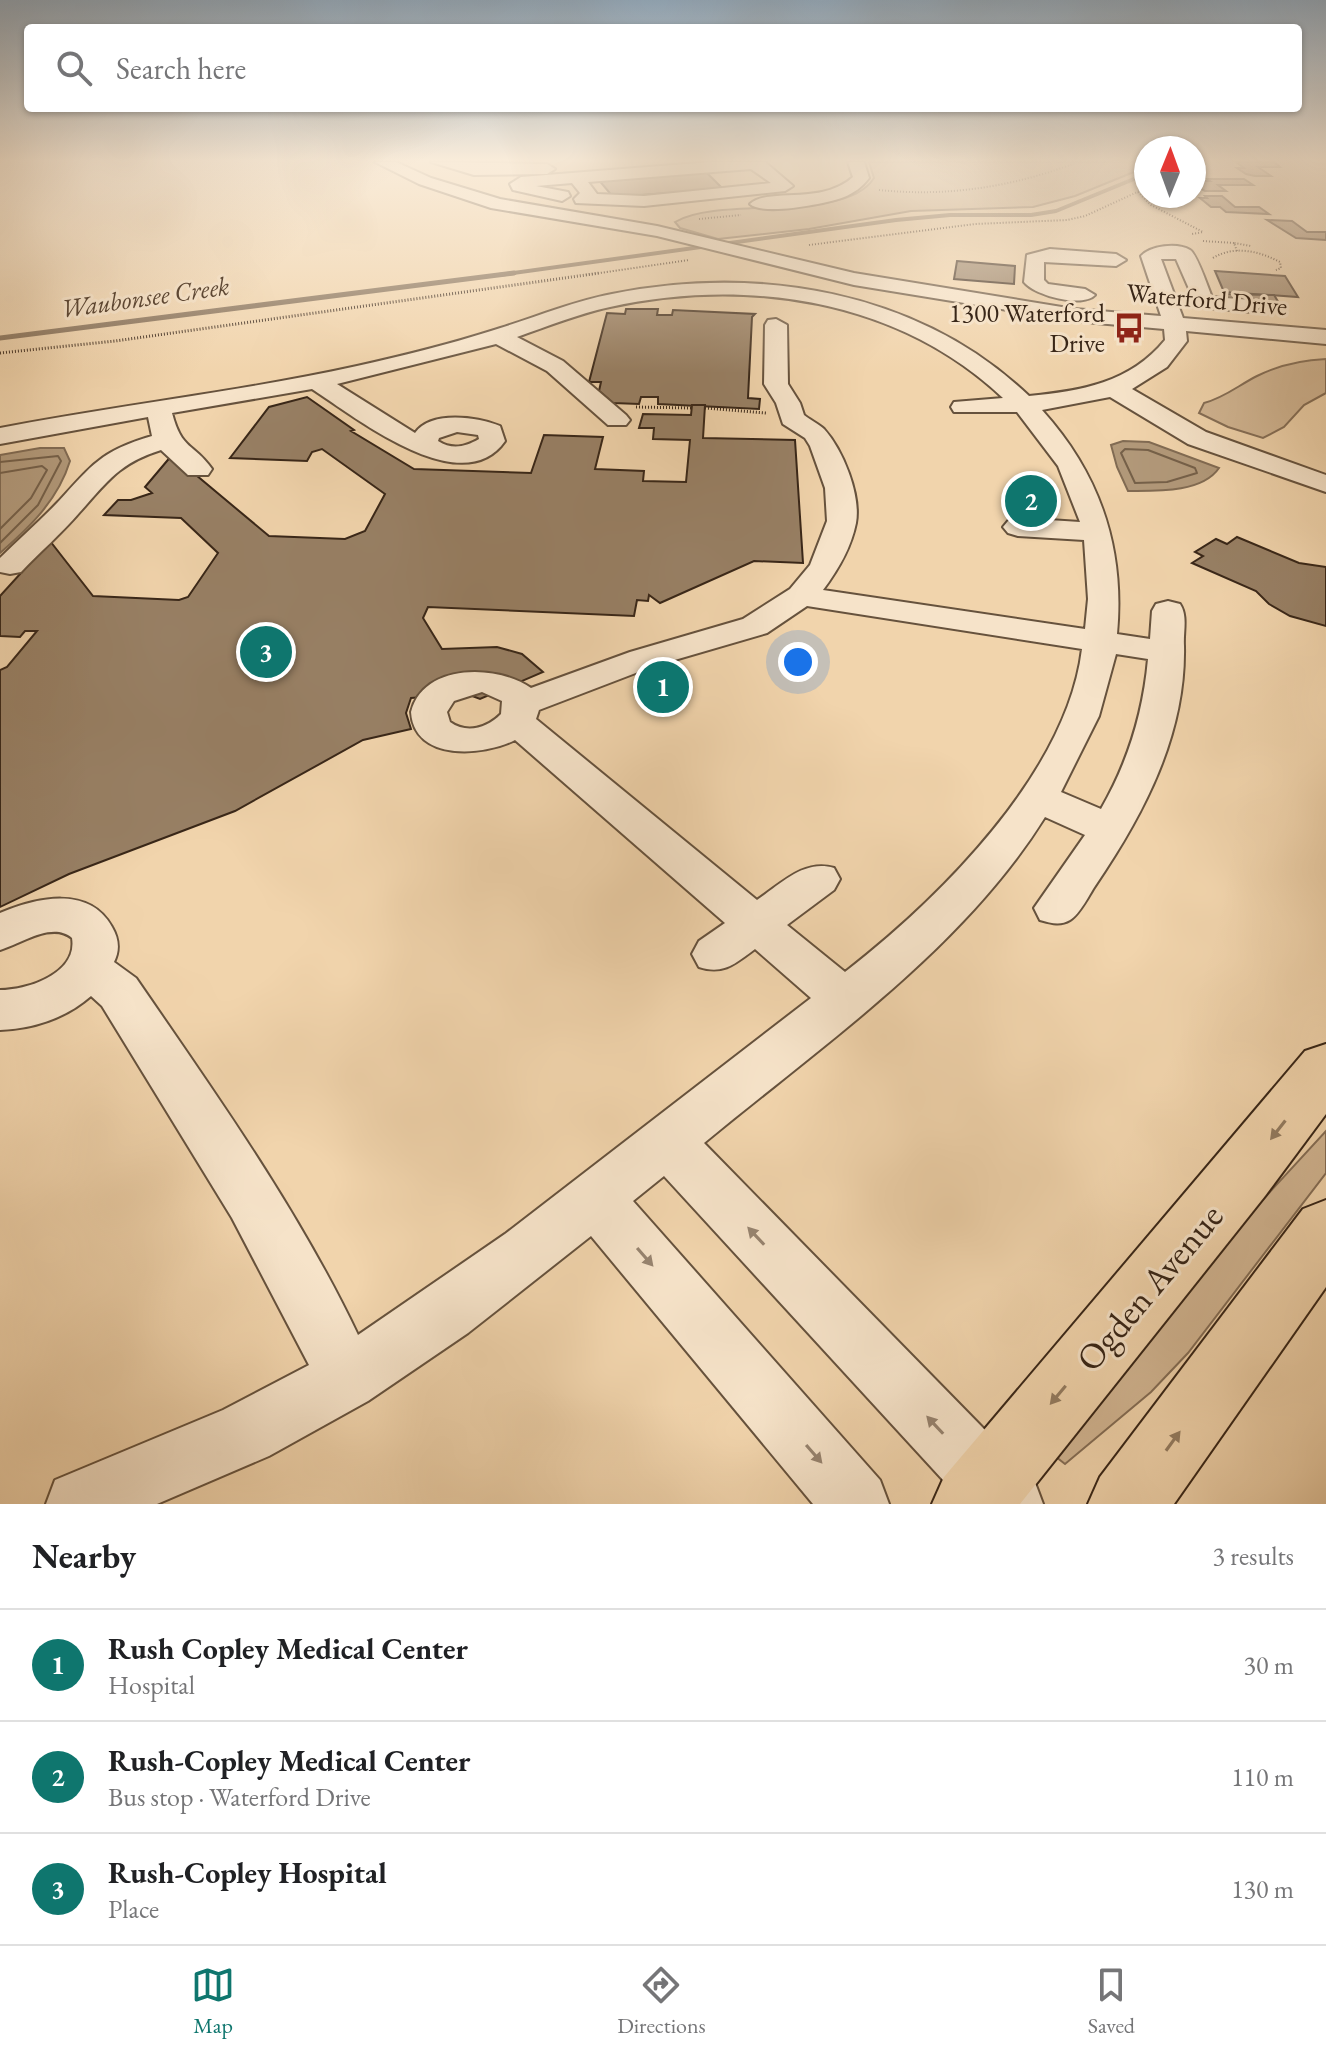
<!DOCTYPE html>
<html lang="en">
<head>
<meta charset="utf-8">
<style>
	body { margin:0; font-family:"EB Garamond",serif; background:#f6f6f6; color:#202124 }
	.compass { position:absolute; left:1134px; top:136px; width:72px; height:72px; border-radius:50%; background:#fff; box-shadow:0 2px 6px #0004; rotate:1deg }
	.you { position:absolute; left:798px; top:662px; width:28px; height:28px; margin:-20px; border:6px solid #fff; border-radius:50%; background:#1a73e8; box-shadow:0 0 0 12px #1a73e833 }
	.badge { display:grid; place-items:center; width:52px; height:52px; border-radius:50%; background:#0f766e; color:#fff; font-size:26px; font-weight:700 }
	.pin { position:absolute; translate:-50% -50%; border:4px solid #fff; box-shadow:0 2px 8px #0006 }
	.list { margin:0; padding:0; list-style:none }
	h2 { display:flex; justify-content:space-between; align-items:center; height:104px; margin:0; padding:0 32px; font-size:34px }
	h2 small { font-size:26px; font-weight:400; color:#757577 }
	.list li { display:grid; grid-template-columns:52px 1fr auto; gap:24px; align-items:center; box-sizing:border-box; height:112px; padding:0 32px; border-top:2px solid #e0e0e0 }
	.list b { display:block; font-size:30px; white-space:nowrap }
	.list p { margin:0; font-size:26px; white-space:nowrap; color:#757577 }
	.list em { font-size:26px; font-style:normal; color:#757577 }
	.icon { flex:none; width:44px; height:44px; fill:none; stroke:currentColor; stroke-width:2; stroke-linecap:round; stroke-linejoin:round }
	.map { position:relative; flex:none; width:1326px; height:1504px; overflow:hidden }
	.search { position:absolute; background:#fff; box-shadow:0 2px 6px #0004; left:24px; right:24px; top:24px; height:88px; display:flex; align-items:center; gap:20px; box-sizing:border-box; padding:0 28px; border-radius:8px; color:#757577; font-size:30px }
	.sheet { height:440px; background:#fff }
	nav { display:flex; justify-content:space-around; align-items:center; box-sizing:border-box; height:112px; border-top:2px solid #e0e0e0; background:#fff; font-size:22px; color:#757577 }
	nav a { display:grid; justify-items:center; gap:4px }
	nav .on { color:#0f766e }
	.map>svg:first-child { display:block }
	.green { fill:#d2b693; stroke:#856e56; stroke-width:2 }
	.water { fill:#b2997a; stroke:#816b53; stroke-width:2 }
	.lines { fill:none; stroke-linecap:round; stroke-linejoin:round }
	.shore { stroke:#756049; stroke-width:2 }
	.stream-far1 { stroke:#816b53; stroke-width:4 }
	.stream { stroke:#816b53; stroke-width:5 }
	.building { fill:#988065; stroke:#382618; stroke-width:2 }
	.minor-casing { stroke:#66523d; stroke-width:4 }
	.major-casing { stroke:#382618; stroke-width:4 }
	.path-far1 { stroke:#382618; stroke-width:2; stroke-dasharray:1 2; stroke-linecap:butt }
	.path { stroke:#382618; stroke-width:3; stroke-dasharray:1 2; stroke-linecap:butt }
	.minor { fill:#f6e3c9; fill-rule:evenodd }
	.major { fill:#f1d4ac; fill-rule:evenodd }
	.oneway { fill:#947d62 }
	.oneway2 { fill:#978470 }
	.labels { text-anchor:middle; stroke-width:6; stroke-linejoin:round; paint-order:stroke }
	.far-water-label { font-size:26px; font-style:italic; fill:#5d4835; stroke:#f6e3c9 }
	.far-street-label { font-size:26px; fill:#382618; stroke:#f6e3c9 }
	.far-poi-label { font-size:26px; fill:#382618; stroke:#f6e3c9; text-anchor:end }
	.near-street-label { font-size:36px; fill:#382618; stroke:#f6e3c9 }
</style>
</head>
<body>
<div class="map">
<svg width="1326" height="1504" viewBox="0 0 1326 1504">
	<rect width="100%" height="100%" fill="#f1d4ac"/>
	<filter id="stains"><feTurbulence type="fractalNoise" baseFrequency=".0025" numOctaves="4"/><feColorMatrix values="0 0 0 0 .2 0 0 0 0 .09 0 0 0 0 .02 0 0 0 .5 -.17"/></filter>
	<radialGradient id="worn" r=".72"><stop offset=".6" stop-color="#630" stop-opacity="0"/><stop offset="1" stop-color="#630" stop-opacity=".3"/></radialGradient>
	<!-- green -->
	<g class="green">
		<path d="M869 162H1146V167L1075 196 1033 207 911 211 809 229 718 239 680 228 675 222C721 195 845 224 874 178Z"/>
		<path d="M1326 359V393L1304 405 1284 427 1263 438 1228 427 1199 413 1204 403C1224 398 1239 385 1257 376 1277 366 1303 360 1326 359Z"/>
		<path d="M1326 1131V1173L1188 1353 1151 1392 1065 1464 1055 1456 1257 1206Z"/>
	</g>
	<!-- water -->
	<g class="water">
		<path d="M1123 441 1149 442 1219 468C1202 493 1156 491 1128 491L1117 467 1111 445Z"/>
		<path d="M40 448H64L70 461C58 500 30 527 0 553V455Z"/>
	</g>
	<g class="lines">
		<!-- shore -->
		<g class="shore">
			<path d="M1125 449 1148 450 1195 468 1197 473 1167 482 1135 483 1121 453Z"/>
			<path d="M0 462 58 456 61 461 38 505 0 543"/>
			<path d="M0 473 42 466 47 470 31 498 0 529"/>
		</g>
		<!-- stream-far1 -->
		<path class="stream-far1" d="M499 275 896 220 950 215H1031L1056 211 1146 174"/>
		<!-- stream -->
		<path class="stream" d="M0 338 514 273"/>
	</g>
	<!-- building -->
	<g class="building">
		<path d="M1236 162H1274L1280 167H1258L1271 176H1255L1246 174 1237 168H1244Z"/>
		<path d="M705 171 723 189 613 197 598 179Z"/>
		<path d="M1207 179H1244L1253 185H1218L1226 191H1205L1194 185 1195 181H1210Z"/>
		<path d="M1205 196H1222L1235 207H1259L1269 214 1226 212 1220 207H1211L1200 198H1207Z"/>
		<path d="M1267 220 1292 221 1307 232H1326V240L1296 238Z"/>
		<path d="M957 261 1015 266 1014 284 954 279Z"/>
		<path d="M1215 271 1285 276 1298 297 1224 292Z"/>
		<path d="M1222 294 1274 295 1279 303 1225 298Z"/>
		<path d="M626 309H658L657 315H672L673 310 755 314 752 317 748 398 760 399 759 409 658 404V397H641L639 404 613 403 599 391 601 382H589L607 313 625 314Z"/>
		<path d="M307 397 354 430 351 431 414 469 531 473 544 435 603 437 595 469 644 471 643 481 686 482 690 440 653 439 654 428H639L643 414 691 415 692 405H705L703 438 795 440 803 563 754 561 660 603 649 595 648 601 637 600 634 616 428 607 423 618 442 649 497 647 522 654 543 672 480 699 467 694 411 698 406 713 411 729 363 740 235 811 69 874 0 907V670L7 667 37 631H25L20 637 0 636V596L50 541 93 596 179 600 188 597 218 553 181 518 104 515 118 500H131L152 493 145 487 172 455 269 536 345 539 365 531 385 494 322 449 312 452 307 461 230 458 269 407Z"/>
		<path d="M1237 537 1299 563 1326 567V626L1290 616 1269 604 1256 591 1192 563 1203 556 1195 552 1216 539 1227 544Z"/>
	</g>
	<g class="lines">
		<!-- minor casing -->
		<g class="minor-casing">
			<g id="minor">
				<path d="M375 162H396L431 178 500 199 657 226 854 273 1074 309 1161 316 1141 256C1150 246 1177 242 1190 250 1197 254 1208 288 1212 297L1252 300 1262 306 1252 312 1197 307 1176 259H1161L1183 318 1326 330V344L1186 331 1187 341 1167 367 1132 389 1206 432 1326 475V492L1188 444 1110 397 1042 410C1100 474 1125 548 1117 634L1150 639 1152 611 1156 604 1168 601 1180 604C1188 616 1183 632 1184 646 1186 734 1144 814 1095 886 1089 895 1080 914 1070 920 1060 926 1051 923 1040 920L1034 908 1085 835 1045 817C963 949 821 1046 704 1143L1034 1480 1043 1504H965L664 1176 633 1201 880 1480 889 1504H813L591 1236 468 1333 368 1401 269 1456 157 1504H46L55 1480 223 1410 309 1365 232 1218 102 1006 91 996C66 1018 33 1029 0 1030V990C28 990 78 973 72 938 52 921 21 944 0 950V913C36 898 89 885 112 927 119 939 120 950 114 962L136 978C215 1093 298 1209 358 1335L505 1234 811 998 755 949C735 964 723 975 699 967L692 954 699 941 725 923 515 740C484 756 414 762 411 712 423 663 497 664 531 688L630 652 743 619 790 589 810 565 827 521 825 488 810 446 805 438 783 424 776 403 764 384 765 325 768 320 776 319 787 325 788 384 800 403 804 415C810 420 819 424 824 429 843 450 861 495 856 523 851 548 838 570 823 590L1085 629 1088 599 1084 540 1018 536 1008 533 1003 527 1008 521 1018 518 1080 522 1058 466 1017 412H954L951 407 954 402 1003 398C898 299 747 277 610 307 578 314 548 326 517 337L563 361 626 415 630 420 626 425H608L547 371 496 344 337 384 415 433C431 410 478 417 500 426L505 441C462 503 354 416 312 389L172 413C182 451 193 442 212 469L208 475H188L161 450C119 463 107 482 79 513 61 534 40 552 21 572L10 574 0 572V558C19 539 40 521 58 502 93 464 101 451 152 436L148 417 0 444V428C118 405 239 392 357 366 402 356 447 345 491 331 531 319 570 302 612 294 758 265 918 290 1029 396 1081 391 1130 383 1165 340L1164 329 1074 321 854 285 657 236 491 208 419 184ZM457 432 478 435 479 439C465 447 452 450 438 441L439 438ZM807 606 1082 649C1067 773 939 899 845 972L787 925 834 890 840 879 834 868C804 859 781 884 757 900L536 719 539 710 654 666 767 633ZM1116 654 1148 659C1143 714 1128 762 1101 809L1061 792 1099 716ZM482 692 502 701 501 714C487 728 467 734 450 722L447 712 454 701Z"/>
				<path d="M431 162 547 164 555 169 547 174 474 175Z"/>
				<path d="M711 162H765L793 186 785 191 644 206 576 203 574 199 580 193 572 183 536 186 568 192 570 196 562 201 513 190 510 184 521 177ZM751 169 771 183 644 196 597 194 588 182Z"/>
				<path d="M848 162H864L869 178C862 187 854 193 844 197 826 204 763 216 750 204 768 187 821 206 853 177Z"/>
				<path d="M1050 249 1116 254 1126 260 1116 266 1044 262V280L1048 284 1085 289 1095 295C1083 308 1035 296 1024 282L1027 255Z"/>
			</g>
		</g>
		<!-- major casing -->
		<g class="major-casing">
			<g id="major">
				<path d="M1326 1044V1114L1265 1196 1020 1504H932L944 1477 1305 1051Z"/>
				<path d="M1326 1200V1287L1174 1504H1088L1100 1477 1303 1209Z"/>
			</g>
		</g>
		<!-- path-far1 -->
		<g class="path-far1">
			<path d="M1194 166 1201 162"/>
			<path d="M879 190C948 197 1013 187 1078 162"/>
			<path d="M1138 192 1151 205 1203 232 1192 234"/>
			<path d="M699 219 741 215"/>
			<path d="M1203 241 1234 243"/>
			<path d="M809 245 975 224 1067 220 1085 216 1146 188"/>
			<path d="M1237 251 1234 243 1251 246"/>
			<path d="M1213 258C1234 245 1259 251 1280 262L1281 268 1276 270"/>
			<path d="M586 275 689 260"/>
		</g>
		<!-- path -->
		<g class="path">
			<path d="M0 353 115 341 600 273"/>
			<path d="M636 407 691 408"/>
			<path d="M705 408 766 413"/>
		</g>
		<!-- minor -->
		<use href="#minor" class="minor"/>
		<!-- major -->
		<use href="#major" class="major"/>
	</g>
	<!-- one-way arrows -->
	<defs><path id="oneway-solid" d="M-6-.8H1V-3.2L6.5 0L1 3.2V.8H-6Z" transform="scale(2)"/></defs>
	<g class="oneway">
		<use href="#oneway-solid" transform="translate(1278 1130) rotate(128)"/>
		<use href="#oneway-solid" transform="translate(1058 1395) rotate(130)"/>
		<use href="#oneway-solid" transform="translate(1173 1441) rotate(-54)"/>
	</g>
	<g class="oneway2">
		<use href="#oneway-solid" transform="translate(756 1236) rotate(-133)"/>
		<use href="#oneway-solid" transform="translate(645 1257) rotate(49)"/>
		<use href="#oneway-solid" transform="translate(935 1425) rotate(-133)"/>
		<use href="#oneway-solid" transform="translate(814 1454) rotate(49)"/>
	</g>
	<!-- sky -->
	<linearGradient id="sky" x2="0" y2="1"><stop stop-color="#92a9bc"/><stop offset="0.43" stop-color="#f9ecda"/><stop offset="1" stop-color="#f9ecda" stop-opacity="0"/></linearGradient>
	<rect width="1326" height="373" fill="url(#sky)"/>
	<!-- icons -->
	<defs>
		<g id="bus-bare" transform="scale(2.4)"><path d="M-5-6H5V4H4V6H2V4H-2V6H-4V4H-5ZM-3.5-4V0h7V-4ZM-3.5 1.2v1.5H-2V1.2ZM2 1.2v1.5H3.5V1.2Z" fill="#8f2418" stroke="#f6e3c9" stroke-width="2.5" paint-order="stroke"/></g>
	</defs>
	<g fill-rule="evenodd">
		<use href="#bus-bare" x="1129" y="328"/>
	</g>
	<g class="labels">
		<!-- far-water labels -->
		<g class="far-water-label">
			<text transform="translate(145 297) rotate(-8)" y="9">Waubonsee Creek</text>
		</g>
		<!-- far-street labels -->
		<g class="far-street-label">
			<text transform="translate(1207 299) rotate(5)" y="9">Waterford Drive</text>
		</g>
		<!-- far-poi labels -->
		<g class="far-poi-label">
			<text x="1105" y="322">1300 Waterford<tspan x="1105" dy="30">Drive</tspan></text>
		</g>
		<!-- near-street labels -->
		<g class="near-street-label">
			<text transform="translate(1149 1287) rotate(-50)" y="13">Ogden Avenue</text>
		</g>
	</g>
	<rect width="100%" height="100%" filter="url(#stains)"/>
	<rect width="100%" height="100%" fill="url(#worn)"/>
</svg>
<svg class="compass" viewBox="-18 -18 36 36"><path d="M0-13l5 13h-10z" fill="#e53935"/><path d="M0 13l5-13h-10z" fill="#757577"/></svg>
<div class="you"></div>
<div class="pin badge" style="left:663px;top:687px">1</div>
<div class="pin badge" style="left:1031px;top:501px">2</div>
<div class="pin badge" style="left:266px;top:652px">3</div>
<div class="search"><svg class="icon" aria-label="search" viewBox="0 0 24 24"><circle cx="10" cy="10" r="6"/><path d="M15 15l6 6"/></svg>Search here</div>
</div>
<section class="sheet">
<h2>Nearby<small>3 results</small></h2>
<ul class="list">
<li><span class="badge">1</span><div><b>Rush Copley Medical Center</b><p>Hospital</p></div><em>30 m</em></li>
<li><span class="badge">2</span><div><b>Rush-Copley Medical Center</b><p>Bus stop · Waterford Drive</p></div><em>110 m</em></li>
<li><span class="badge">3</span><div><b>Rush-Copley Hospital</b><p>Place</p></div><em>130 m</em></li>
</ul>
</section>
<nav>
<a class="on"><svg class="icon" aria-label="map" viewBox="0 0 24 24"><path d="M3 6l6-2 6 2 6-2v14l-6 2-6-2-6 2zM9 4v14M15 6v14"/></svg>Map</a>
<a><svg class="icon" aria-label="directions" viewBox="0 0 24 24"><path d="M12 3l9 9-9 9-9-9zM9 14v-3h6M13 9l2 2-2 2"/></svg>Directions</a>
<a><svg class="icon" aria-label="saved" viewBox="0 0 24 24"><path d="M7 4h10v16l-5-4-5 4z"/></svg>Saved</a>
</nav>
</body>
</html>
